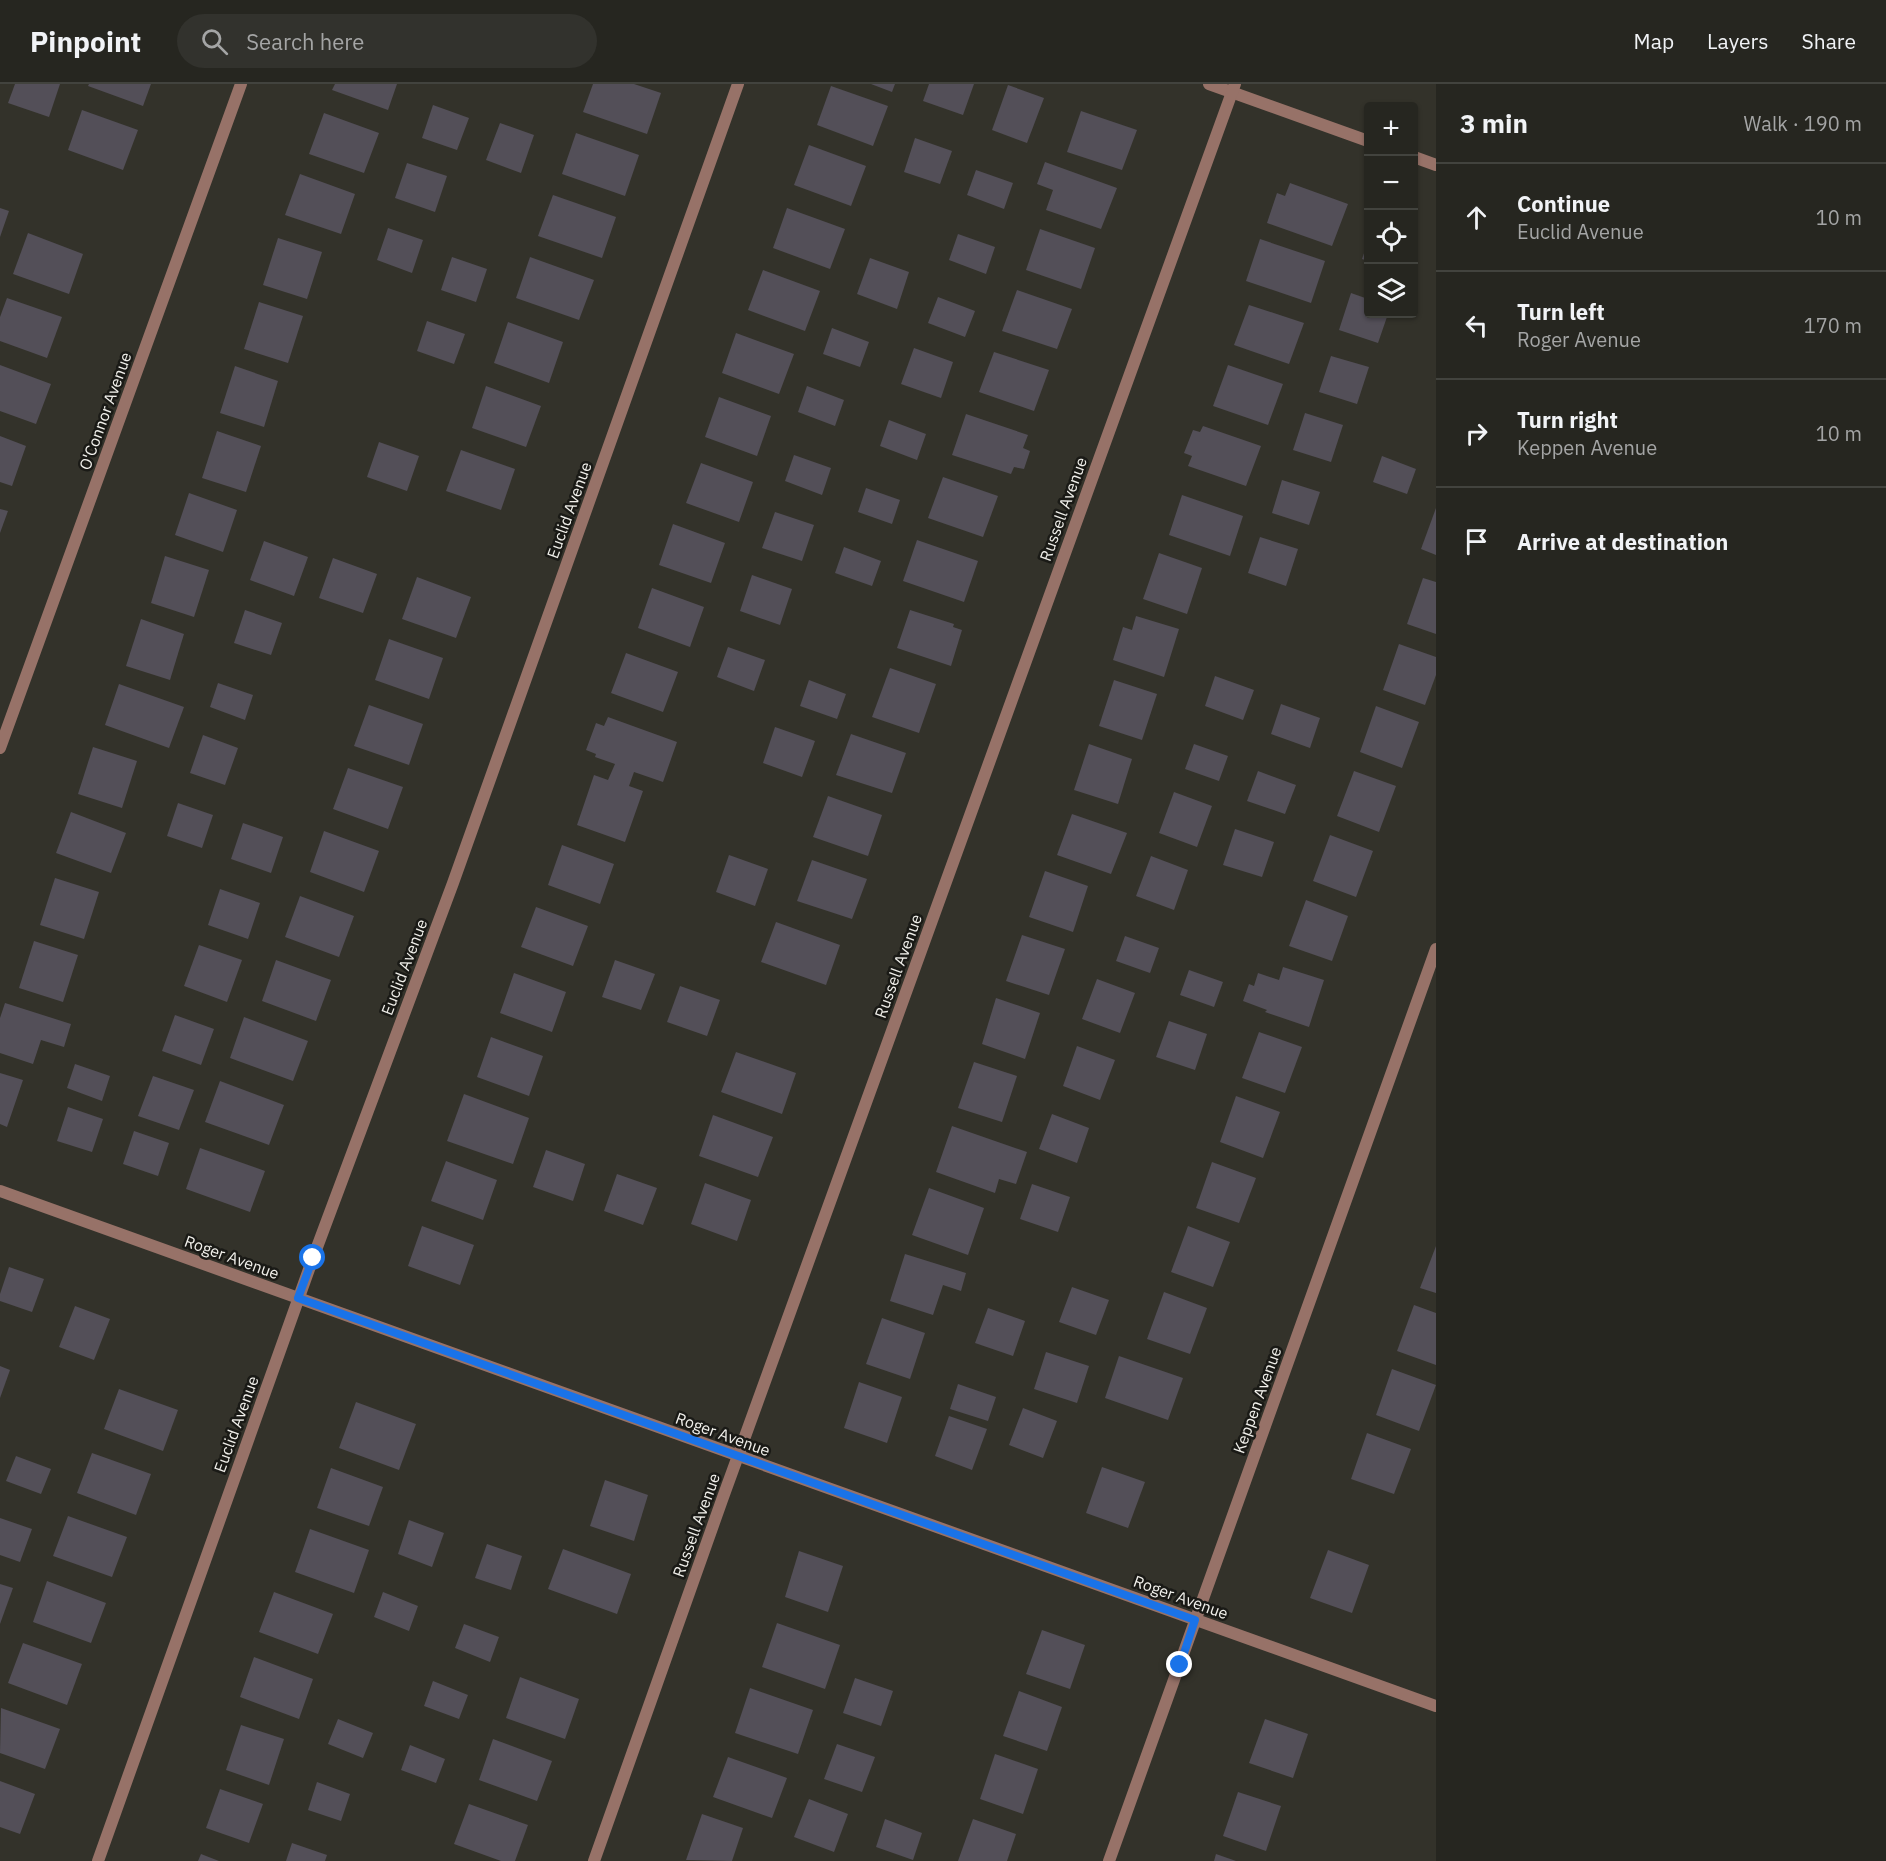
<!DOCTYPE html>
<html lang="en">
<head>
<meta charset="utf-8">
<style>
	body { margin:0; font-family:"IBM Plex Sans",sans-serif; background:#32322d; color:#f1f3f6 }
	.controls { position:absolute; right:18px; top:18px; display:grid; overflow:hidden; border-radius:6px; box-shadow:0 2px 4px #0004 }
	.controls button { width:54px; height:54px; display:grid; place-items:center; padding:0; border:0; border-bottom:2px solid #42433e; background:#262620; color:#f1f3f6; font:30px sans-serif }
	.stop { position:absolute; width:18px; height:18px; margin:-14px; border:4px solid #1a73e8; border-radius:50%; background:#fff }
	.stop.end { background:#1a73e8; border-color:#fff; box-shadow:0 2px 6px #0008 }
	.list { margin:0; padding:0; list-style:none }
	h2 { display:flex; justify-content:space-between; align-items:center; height:78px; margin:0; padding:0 24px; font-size:26px }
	h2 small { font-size:20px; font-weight:400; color:#a4a5a5 }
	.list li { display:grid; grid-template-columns:39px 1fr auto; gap:18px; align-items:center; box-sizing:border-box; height:108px; padding:0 24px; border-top:2px solid #42433e }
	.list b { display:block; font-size:22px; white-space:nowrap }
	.list p { margin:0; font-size:20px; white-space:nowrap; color:#a4a5a5 }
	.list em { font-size:20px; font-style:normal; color:#a4a5a5 }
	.icon { flex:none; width:33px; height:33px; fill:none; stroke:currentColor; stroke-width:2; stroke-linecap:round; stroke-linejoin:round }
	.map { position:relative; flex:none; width:1436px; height:1777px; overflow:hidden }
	header { display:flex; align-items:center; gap:36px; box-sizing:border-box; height:84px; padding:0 30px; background:#262620; border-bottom:2px solid #42433e }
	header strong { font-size:28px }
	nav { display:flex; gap:33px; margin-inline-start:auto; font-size:21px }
	.search { width:420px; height:54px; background:#32322d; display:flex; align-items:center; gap:15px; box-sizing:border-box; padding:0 21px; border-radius:33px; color:#a4a5a5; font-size:22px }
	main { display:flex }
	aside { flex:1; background:#262620 }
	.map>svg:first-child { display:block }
	.building { fill:#534f58 }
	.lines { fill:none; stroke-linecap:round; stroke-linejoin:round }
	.minor { stroke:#977268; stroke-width:12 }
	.route { stroke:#1a73e8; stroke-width:8 }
	.labels { text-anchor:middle; stroke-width:5; stroke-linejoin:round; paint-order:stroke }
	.street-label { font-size:16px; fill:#f1f0eb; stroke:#1a1a16 }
</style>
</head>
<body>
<header>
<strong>Pinpoint</strong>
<div class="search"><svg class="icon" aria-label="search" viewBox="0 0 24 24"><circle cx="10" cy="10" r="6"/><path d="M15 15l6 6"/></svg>Search here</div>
<nav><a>Map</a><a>Layers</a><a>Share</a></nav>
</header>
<main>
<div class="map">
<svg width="1436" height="1777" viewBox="0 0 1436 1777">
	<rect width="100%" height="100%" fill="#33322a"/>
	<!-- building -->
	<g class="building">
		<path d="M15 0H60L49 33 8 19Z"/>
		<path d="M89 0H151L143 22 88 2Z"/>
		<path d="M335 0H397L388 26 332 6Z"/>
		<path d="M593 0H634L661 9 647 50 583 28Z"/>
		<path d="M871 0H895L892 8Z"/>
		<path d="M929 0H974L963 31 923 17Z"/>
		<path d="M1008 1 1044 14 1027 59 992 46Z"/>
		<path d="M831 2 888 22 873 62 817 41Z"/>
		<path d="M433 21 469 34 457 66 422 54Z"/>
		<path d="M82 26 138 46 123 86 68 66Z"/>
		<path d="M1081 27 1137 46 1122 86 1067 68Z"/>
		<path d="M324 29 379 49 364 89 309 70Z"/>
		<path d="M500 39 534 51 521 89 486 76Z"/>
		<path d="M576 49 639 71 625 112 562 90Z"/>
		<path d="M915 54 952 67 940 100 904 88Z"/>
		<path d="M809 61 866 82 851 122 794 101Z"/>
		<path d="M1045 78 1117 104 1101 145 1046 126 1053 106 1037 100Z"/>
		<path d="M407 79 447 92 435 128 395 114Z"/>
		<path d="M976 86 1013 99 1004 125 967 111Z"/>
		<path d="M300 90 355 110 341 150 285 131Z"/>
		<path d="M1290 99 1348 120 1332 162 1267 139 1277 109 1285 112Z"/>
		<path d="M553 111 616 133 602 174 538 152Z"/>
		<path d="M0 124 9 127 0 153Z"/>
		<path d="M787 124 845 145 830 185 773 164Z"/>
		<path d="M388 144 423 156 412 189 377 176Z"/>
		<path d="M1040 145 1095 164 1081 205 1026 186Z"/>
		<path d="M28 149 83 170 69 210 13 190Z"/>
		<path d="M958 150 995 163 986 190 949 176Z"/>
		<path d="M278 154 322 168 307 215 263 201Z"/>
		<path d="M1260 155 1325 177 1311 219 1246 197Z"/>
		<path d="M1368 158V177L1362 175Z"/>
		<path d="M452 173 487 185 476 218 441 206Z"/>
		<path d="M530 173 594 196 579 236 516 214Z"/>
		<path d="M870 174 909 188 897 225 857 210Z"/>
		<path d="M763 186 820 207 805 247 748 226Z"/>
		<path d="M1017 206 1072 225 1057 265 1002 247Z"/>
		<path d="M1351 209 1368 215V230H1388L1378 259 1339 246Z"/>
		<path d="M938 213 975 227 965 253 928 239Z"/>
		<path d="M7 214 62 233 47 274 0 257V233Z"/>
		<path d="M259 218 303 232 288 279 244 265Z"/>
		<path d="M1249 221 1304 239 1289 280 1234 261Z"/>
		<path d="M427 237 465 250 454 280 417 267Z"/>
		<path d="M508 238 563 258 549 299 494 279Z"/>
		<path d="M832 244 869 258 860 283 823 270Z"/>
		<path d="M736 249 794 270 779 310 722 289Z"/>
		<path d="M914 264 953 278 941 314 901 300Z"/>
		<path d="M994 268 1049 286 1034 327 979 308Z"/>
		<path d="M1331 272 1369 283 1357 320 1319 308Z"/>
		<path d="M0 281 51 300 36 340 0 327Z"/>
		<path d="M1228 281 1283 300 1268 341 1213 322Z"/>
		<path d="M235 282 278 297 264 343 220 329Z"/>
		<path d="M486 302 541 322 526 363 472 344Z"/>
		<path d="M807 302 844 316 835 342 798 328Z"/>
		<path d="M719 313 771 332 757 372 705 353Z"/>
		<path d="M1305 329 1343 341 1331 378 1293 366Z"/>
		<path d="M966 330 1028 351 1023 364 1030 367 1024 385 1014 383 1011 390 952 371Z"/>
		<path d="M889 336 926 350 917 376 880 362Z"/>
		<path d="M1203 342 1261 362 1246 402 1188 382 1192 372 1184 369 1193 346 1200 348Z"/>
		<path d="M217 347 261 362 246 408 202 394Z"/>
		<path d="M0 352 26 362 12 402 0 398Z"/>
		<path d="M379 358 419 372 407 407 367 393Z"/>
		<path d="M461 366 515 385 501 426 446 407Z"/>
		<path d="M794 371 831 384 822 411 785 397Z"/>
		<path d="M1382 372 1416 385 1407 410 1373 398Z"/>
		<path d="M701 379 753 398 739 438 686 419Z"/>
		<path d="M943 393 998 412 983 453 928 434Z"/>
		<path d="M1282 396 1320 408 1309 441 1272 429Z"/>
		<path d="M866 404 900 416 892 440 858 428Z"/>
		<path d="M189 409 237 426 223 468 175 451Z"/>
		<path d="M1182 411 1243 432 1230 472 1169 451Z"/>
		<path d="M1436 424V471L1421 465Z"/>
		<path d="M0 425 8 427 0 449Z"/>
		<path d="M775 428 814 441 802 477 762 464Z"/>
		<path d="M673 440 725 459 711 499 659 481Z"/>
		<path d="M1260 453 1298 465 1286 502 1248 489Z"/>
		<path d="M917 456 978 477 964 518 903 497Z"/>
		<path d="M264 457 308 473 294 512 250 496Z"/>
		<path d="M844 463 881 477 872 502 835 489Z"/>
		<path d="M1159 469 1202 484 1187 530 1143 515Z"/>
		<path d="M165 472 209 486 194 533 151 519Z"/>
		<path d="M333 474 377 490 363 529 319 514Z"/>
		<path d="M752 491 792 505 780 541 740 527Z"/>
		<path d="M417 493 471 513 456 554 402 535Z"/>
		<path d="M1423 494 1436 498V550L1407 540Z"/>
		<path d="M652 504 704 523 690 563 638 544Z"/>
		<path d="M245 526 282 539 271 571 234 559Z"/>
		<path d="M910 526 954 540 953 543 962 546 951 582 897 564Z"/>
		<path d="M1136 532 1179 545 1164 593 1113 576 1123 543 1132 546Z"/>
		<path d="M141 535 184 550 170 596 126 582Z"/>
		<path d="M389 555 443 574 429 615 375 596Z"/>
		<path d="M1399 560 1436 573V591L1425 621 1383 606Z"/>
		<path d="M728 563 765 576 754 607 717 593Z"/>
		<path d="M626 569 678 588 663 628 611 609Z"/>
		<path d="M890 584 936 600 919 649 872 633Z"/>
		<path d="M1215 592 1254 606 1243 636 1205 622Z"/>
		<path d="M809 596 846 610 837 635 800 622Z"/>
		<path d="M1114 596 1157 610 1142 656 1099 642Z"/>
		<path d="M218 599 253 611 245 636 210 623Z"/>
		<path d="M119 600 184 623 169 664 105 641Z"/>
		<path d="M1281 620 1320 634 1310 664 1271 650Z"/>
		<path d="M369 621 423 640 409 681 354 662Z"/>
		<path d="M1376 622 1419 638 1402 684 1360 668Z"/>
		<path d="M608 633 677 658 663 698 634 688 629 702 643 707 625 758 577 741 594 691 608 696 615 680 595 673 596 670 586 666 596 639 604 642Z"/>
		<path d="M775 643 815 657 802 693 763 679Z"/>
		<path d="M851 650 906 669 892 709 836 691Z"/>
		<path d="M203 651 238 664 225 701 190 689Z"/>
		<path d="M1089 660 1132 675 1118 720 1074 706Z"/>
		<path d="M1194 660 1228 672 1219 697 1185 685Z"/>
		<path d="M93 663 137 677 122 724 78 710Z"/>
		<path d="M348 684 403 703 388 745 333 725Z"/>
		<path d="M1258 687 1296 701 1285 730 1247 717Z"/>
		<path d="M1354 687 1396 702 1379 748 1337 732Z"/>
		<path d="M1174 708 1212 722 1197 763 1159 749Z"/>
		<path d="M828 712 882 731 868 772 813 753Z"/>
		<path d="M178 719 213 731 202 764 167 752Z"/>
		<path d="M71 728 126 749 111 789 56 769Z"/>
		<path d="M1072 730 1127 749 1111 790 1057 771Z"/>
		<path d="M243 739 283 753 271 789 231 775Z"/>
		<path d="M1235 745 1274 758 1262 793 1223 781Z"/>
		<path d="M324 747 379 767 364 808 310 788Z"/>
		<path d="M1330 751 1373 767 1356 813 1313 797Z"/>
		<path d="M562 761 614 780 600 820 548 801Z"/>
		<path d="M729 771 768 785 755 822 716 808Z"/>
		<path d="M1151 772 1188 786 1174 826 1136 812Z"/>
		<path d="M812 776 867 795 852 835 797 817Z"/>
		<path d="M1045 787 1088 802 1073 848 1029 833Z"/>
		<path d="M55 794 99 808 84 855 40 841Z"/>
		<path d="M220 805 260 819 248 855 208 841Z"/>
		<path d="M300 812 354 832 339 873 285 853Z"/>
		<path d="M1306 816 1348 832 1332 877 1289 862Z"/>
		<path d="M536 823 588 842 573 882 521 863Z"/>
		<path d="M776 838 840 861 826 901 761 878Z"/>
		<path d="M1022 851 1065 865 1049 911 1006 897Z"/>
		<path d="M1125 852 1159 864 1150 889 1116 877Z"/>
		<path d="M34 857 78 871 63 918 19 904Z"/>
		<path d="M199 861 242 876 227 918 184 902Z"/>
		<path d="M276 876 331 896 316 937 262 917Z"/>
		<path d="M615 876 655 890 641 926 602 913Z"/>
		<path d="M1283 883 1324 896 1309 943 1265 928 1267 926 1243 917 1249 900 1254 902 1258 889 1279 896Z"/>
		<path d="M1189 886 1223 898 1214 923 1180 911Z"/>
		<path d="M514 889 566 908 552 948 500 929Z"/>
		<path d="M1097 895 1135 909 1120 949 1082 935Z"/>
		<path d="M680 902 720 916 707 952 667 938Z"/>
		<path d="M996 914 1040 929 1025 975 982 960Z"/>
		<path d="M5 919 71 940 64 963 41 956 33 980 0 969V934Z"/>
		<path d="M175 931 214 945 201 981 162 967Z"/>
		<path d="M244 933 308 957 293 997 230 974Z"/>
		<path d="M1169 937 1207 950 1195 986 1156 973Z"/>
		<path d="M1259 948 1302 963 1285 1009 1242 994Z"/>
		<path d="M491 953 543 972 529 1012 477 993Z"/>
		<path d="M1077 962 1115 976 1100 1016 1063 1002Z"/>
		<path d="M736 968 796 989 782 1030 721 1008Z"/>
		<path d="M974 978 1017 992 1002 1038 958 1024Z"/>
		<path d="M75 980 110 992 102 1017 67 1004Z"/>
		<path d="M0 989 23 996 7 1043 0 1040Z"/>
		<path d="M153 992 194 1006 179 1046 138 1032Z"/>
		<path d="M220 997 284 1021 269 1061 205 1038Z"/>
		<path d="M464 1010 529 1034 513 1080 447 1057Z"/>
		<path d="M1236 1012 1280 1028 1263 1074 1220 1058Z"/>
		<path d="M68 1023 103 1035 92 1068 57 1057Z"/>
		<path d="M1052 1030 1089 1044 1077 1079 1039 1065Z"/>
		<path d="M713 1031 773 1053 758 1093 699 1072Z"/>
		<path d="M952 1042 1027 1068 1016 1100 999 1095 995 1109 936 1088Z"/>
		<path d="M134 1047 169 1059 158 1092 123 1080Z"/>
		<path d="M200 1064 265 1087 250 1128 186 1105Z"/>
		<path d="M546 1066 585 1080 573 1117 533 1103Z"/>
		<path d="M446 1077 497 1096 483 1136 431 1117Z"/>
		<path d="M1212 1078 1256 1094 1239 1139 1196 1124Z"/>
		<path d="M617 1090 657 1104 643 1141 604 1127Z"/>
		<path d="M705 1099 751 1116 737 1157 691 1140Z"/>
		<path d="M1032 1100 1070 1113 1058 1148 1020 1135Z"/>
		<path d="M929 1104 984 1124 968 1171 912 1151Z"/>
		<path d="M422 1142 474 1161 460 1201 408 1182Z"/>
		<path d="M1188 1142 1230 1158 1213 1203 1171 1188Z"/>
		<path d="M1436 1162V1209L1420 1204Z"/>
		<path d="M905 1170 966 1189 961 1207 943 1201 933 1231 890 1217Z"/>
		<path d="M9 1183 44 1195 32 1228 0 1217V1210Z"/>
		<path d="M1072 1203 1109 1216 1096 1251 1059 1238Z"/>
		<path d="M1164 1208 1207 1224 1190 1270 1147 1255Z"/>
		<path d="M1414 1221 1436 1229V1281L1397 1267Z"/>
		<path d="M75 1222 110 1235 94 1276 59 1263Z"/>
		<path d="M988 1224 1025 1237 1013 1272 975 1259Z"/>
		<path d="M882 1234 925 1249 910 1295 866 1280Z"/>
		<path d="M1046 1268 1089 1282 1077 1319 1034 1305Z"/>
		<path d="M1119 1272 1183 1294 1168 1336 1105 1314Z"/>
		<path d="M0 1282 10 1286 0 1314Z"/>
		<path d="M1392 1285 1436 1301 1419 1347 1376 1331Z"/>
		<path d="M859 1298 902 1313 887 1359 844 1344Z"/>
		<path d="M958 1300 996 1313 988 1337 950 1325Z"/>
		<path d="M119 1305 178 1326 163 1367 104 1345Z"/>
		<path d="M356 1318 416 1340 399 1386 339 1364Z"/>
		<path d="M1023 1324 1057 1337 1043 1374 1009 1361Z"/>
		<path d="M949 1332 987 1345 972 1386 935 1372Z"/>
		<path d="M1367 1349 1411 1365 1394 1410 1351 1395Z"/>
		<path d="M92 1369 151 1390 136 1431 77 1409Z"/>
		<path d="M16 1372 51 1385 41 1410 6 1397Z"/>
		<path d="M1102 1383 1145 1398 1128 1444 1086 1429Z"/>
		<path d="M331 1384 383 1403 369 1442 317 1424Z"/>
		<path d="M605 1396 648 1411 634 1457 590 1442Z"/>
		<path d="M68 1432 127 1453 112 1493 53 1472Z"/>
		<path d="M0 1434 32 1445 20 1478 0 1471Z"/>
		<path d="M409 1436 444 1449 432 1483 398 1470Z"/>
		<path d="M310 1445 369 1466 354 1509 295 1488Z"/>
		<path d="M487 1460 522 1472 511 1506 475 1494Z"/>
		<path d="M563 1465 631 1490 617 1530 548 1505Z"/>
		<path d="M1328 1466 1369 1481 1352 1529 1310 1514Z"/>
		<path d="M799 1467 843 1482 828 1528 785 1513Z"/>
		<path d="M47 1497 106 1519 91 1559 33 1538Z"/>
		<path d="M0 1500 13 1504 0 1540Z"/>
		<path d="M274 1508 333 1530 318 1570 259 1548Z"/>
		<path d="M383 1508 418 1522 409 1547 374 1533Z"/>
		<path d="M777 1539 840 1561 825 1605 762 1583Z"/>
		<path d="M464 1540 499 1553 490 1578 455 1564Z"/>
		<path d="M1042 1546 1085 1561 1070 1605 1026 1590Z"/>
		<path d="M23 1559 82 1580 67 1621 8 1599Z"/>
		<path d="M254 1573 313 1595 299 1635 240 1613Z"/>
		<path d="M520 1593 579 1615 565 1655 506 1634Z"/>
		<path d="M855 1594 893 1607 881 1642 843 1629Z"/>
		<path d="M433 1597 468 1611 459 1635 424 1622Z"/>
		<path d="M750 1604 813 1626 798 1670 735 1649Z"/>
		<path d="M1019 1607 1062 1623 1047 1667 1003 1652Z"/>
		<path d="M1 1624 60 1645 45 1685 0 1669Z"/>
		<path d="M338 1635 373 1649 363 1674 328 1660Z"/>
		<path d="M1265 1635 1308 1650 1293 1694 1249 1679Z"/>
		<path d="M241 1641 284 1655 269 1701 226 1686Z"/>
		<path d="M493 1655 552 1677 537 1717 479 1696Z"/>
		<path d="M837 1660 875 1673 862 1708 824 1695Z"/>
		<path d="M410 1661 445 1675 436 1699 401 1686Z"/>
		<path d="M995 1670 1038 1685 1023 1730 980 1715Z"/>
		<path d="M728 1673 787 1694 772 1734 713 1713Z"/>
		<path d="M0 1697 35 1710 20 1750 0 1743Z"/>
		<path d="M317 1698 350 1710 341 1737 308 1726Z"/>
		<path d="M220 1705 263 1720 249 1759 206 1744Z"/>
		<path d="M1238 1708 1281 1722 1266 1767 1223 1752Z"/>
		<path d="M809 1715 848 1730 834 1768 794 1753Z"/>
		<path d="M469 1720 528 1741 515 1777H501L454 1760Z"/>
		<path d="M702 1730 743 1744 732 1777 686 1776Z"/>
		<path d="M885 1735 922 1749 913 1776 876 1763Z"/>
		<path d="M973 1735 1016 1750 1007 1777H958Z"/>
		<path d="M292 1759 327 1771 325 1777H286Z"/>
		<path d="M201 1770 219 1777H198Z"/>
		<path d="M1216 1770 1236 1777H1214Z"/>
	</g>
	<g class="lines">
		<!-- minor -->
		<g class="minor">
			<path d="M1209 0 1368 57"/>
			<path d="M1414 73 1436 81"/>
			<path d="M0 664 241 0"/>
			<path d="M0 1107 1436 1622"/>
			<path d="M98 1777 313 1174 453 799 738 0"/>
			<path d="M594 1777 722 1416 1235 0"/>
			<path d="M1109 1777 1436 865"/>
		</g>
	</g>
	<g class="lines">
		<!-- route -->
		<path class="route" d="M313 1174 298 1214 1195 1536 1180 1581"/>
	</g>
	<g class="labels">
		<!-- street labels -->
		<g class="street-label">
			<text transform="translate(105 327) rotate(-70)" y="6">O'Connor Avenue</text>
			<text transform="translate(1063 425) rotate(-70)" y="6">Russell Avenue</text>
			<text transform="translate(569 426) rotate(-70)" y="6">Euclid Avenue</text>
			<text transform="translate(898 882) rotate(-70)" y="6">Russell Avenue</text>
			<text transform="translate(404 883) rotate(-69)" y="6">Euclid Avenue</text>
			<text transform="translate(232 1173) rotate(20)" y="6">Roger Avenue</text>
			<text transform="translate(1257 1316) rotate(-70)" y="6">Keppen Avenue</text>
			<text transform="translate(236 1340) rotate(-70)" y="6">Euclid Avenue</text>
			<text transform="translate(723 1350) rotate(20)" y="6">Roger Avenue</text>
			<text transform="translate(696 1441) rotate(-70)" y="6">Russell Avenue</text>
			<text transform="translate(1181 1513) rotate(20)" y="6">Roger Avenue</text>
		</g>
	</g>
</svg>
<div class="controls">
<button>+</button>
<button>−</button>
<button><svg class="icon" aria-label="locate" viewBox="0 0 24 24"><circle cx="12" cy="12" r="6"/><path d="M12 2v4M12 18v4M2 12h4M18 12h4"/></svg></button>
<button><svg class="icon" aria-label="layers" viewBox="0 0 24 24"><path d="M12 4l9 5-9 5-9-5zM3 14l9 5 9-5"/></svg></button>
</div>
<div class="stop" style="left:313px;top:1174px"></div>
<div class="stop end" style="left:1180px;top:1581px"></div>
</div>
<aside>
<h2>3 min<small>Walk · 190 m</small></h2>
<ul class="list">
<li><svg class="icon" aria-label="ahead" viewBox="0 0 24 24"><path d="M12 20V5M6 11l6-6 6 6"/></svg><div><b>Continue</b><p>Euclid Avenue</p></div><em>10 m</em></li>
<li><svg class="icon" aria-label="left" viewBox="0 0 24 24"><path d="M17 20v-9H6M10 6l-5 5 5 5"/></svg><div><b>Turn left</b><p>Roger Avenue</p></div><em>170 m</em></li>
<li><svg class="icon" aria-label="right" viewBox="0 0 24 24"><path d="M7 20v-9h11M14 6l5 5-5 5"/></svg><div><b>Turn right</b><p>Keppen Avenue</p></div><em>10 m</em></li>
<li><svg class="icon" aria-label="arrive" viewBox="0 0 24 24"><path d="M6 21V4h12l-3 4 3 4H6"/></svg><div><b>Arrive at destination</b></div></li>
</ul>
</aside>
</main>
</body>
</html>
